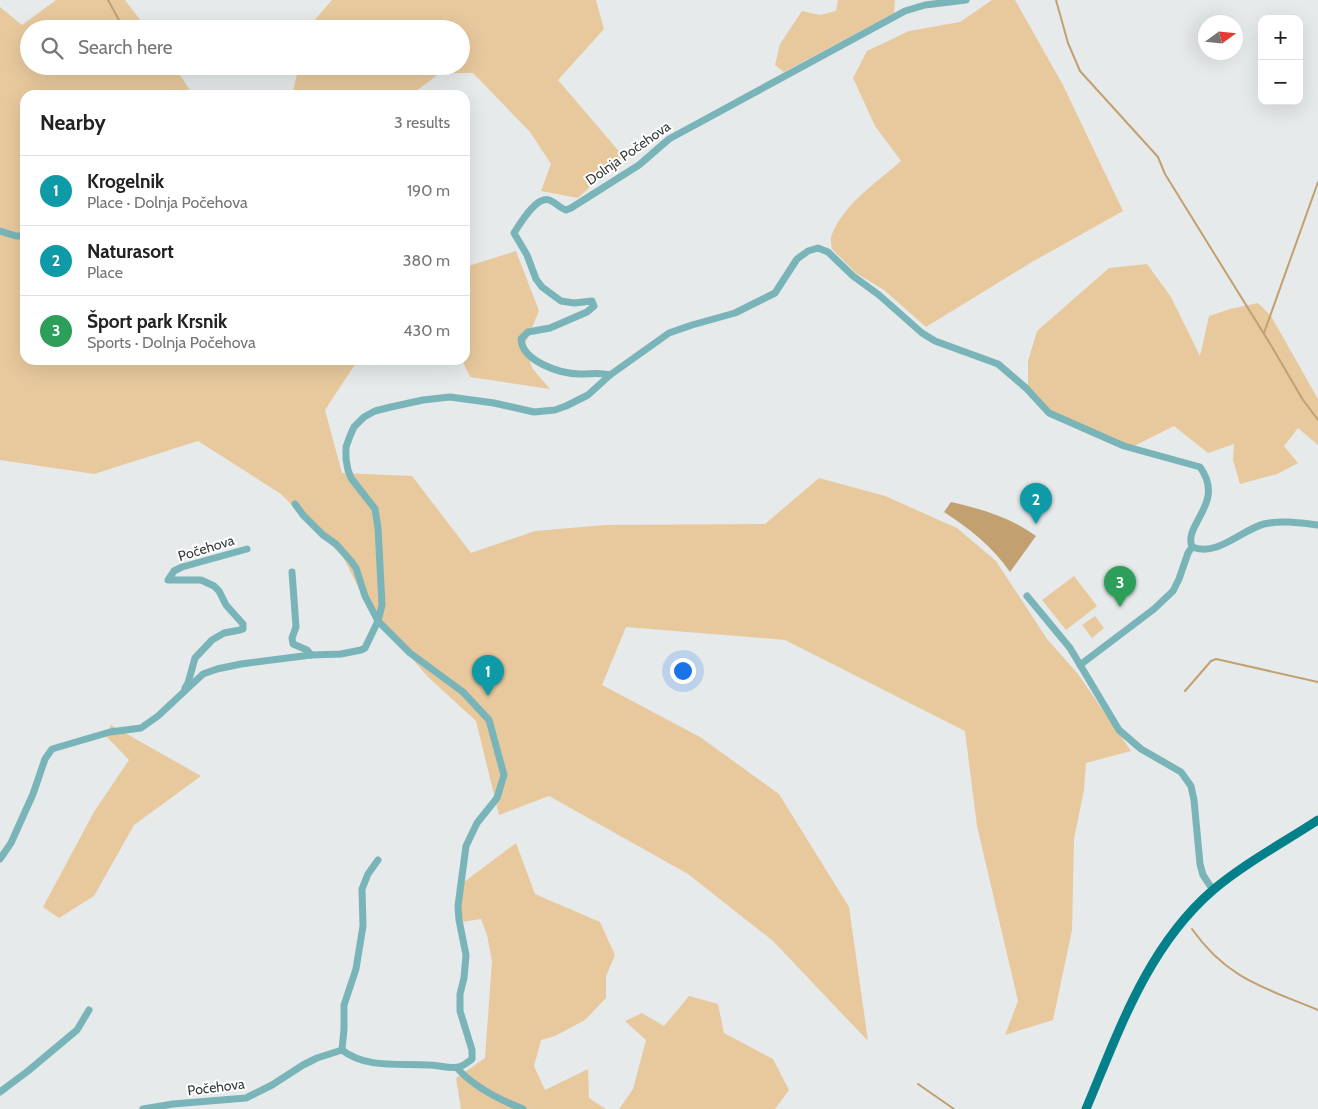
<!DOCTYPE html>
<html lang="en">
<head>
<meta charset="utf-8">
<style>
	body { margin:0; font-family:Cabin,sans-serif; background:#f2f2f2; color:#222 }
	.controls { position:absolute; right:15px; top:15px; display:grid; overflow:hidden; border-radius:10px; box-shadow:0 5px 20px #0002 }
	.controls button { width:45px; height:45px; display:grid; place-items:center; padding:0; border:0; border-bottom:1px solid #e0e0e0; background:#fff; color:#222; font:25px sans-serif }
	.compass { position:absolute; left:1198px; top:15px; width:45px; height:45px; border-radius:50%; background:#fff; box-shadow:0 5px 20px #0002; rotate:75deg }
	.you { position:absolute; left:682px; top:670px; width:18px; height:18px; margin:-12px; border:4px solid #fff; border-radius:50%; background:#1a73e8; box-shadow:0 0 0 8px #1a73e833 }
	.badge { display:grid; place-items:center; width:32px; height:32px; border-radius:50%; background:#111827; color:#fff; font-size:16px; font-weight:700 }
	.pin { position:absolute; translate:-50% -41px; filter:drop-shadow(0 1px 2px #0008) }
	.pin::after { content:''; position:absolute; top:26px; width:18px; height:15px; background:inherit; clip-path:polygon(0 0,100% 0,50% 100%) }
	.list { margin:0; padding:0; list-style:none }
	h2 { display:flex; justify-content:space-between; align-items:center; height:65px; margin:0; padding:0 20px; font-size:21px }
	h2 small { font-size:16px; font-weight:400; color:#767676 }
	.list li { display:grid; grid-template-columns:32px 1fr auto; gap:15px; align-items:center; box-sizing:border-box; height:70px; padding:0 20px; border-top:1px solid #e0e0e0 }
	.list b { display:block; font-size:19px; white-space:nowrap }
	.list p { margin:0; font-size:16px; white-space:nowrap; color:#767676 }
	.list em { font-size:16px; font-style:normal; color:#767676 }
	.icon { flex:none; width:28px; height:28px; fill:none; stroke:currentColor; stroke-width:2; stroke-linecap:round; stroke-linejoin:round }
	.map { position:relative; flex:none; width:1318px; height:1109px; overflow:hidden }
	.search { position:absolute; background:#fff; box-shadow:0 5px 20px #0002; left:20px; top:20px; width:450px; height:55px; display:flex; align-items:center; gap:12px; box-sizing:border-box; padding:0 18px; border-radius:28px; color:#767676; font-size:19px }
	.panel { position:absolute; background:#fff; box-shadow:0 5px 20px #0002; left:20px; top:90px; width:450px; height:275px; border-radius:15px }
	.map>svg:first-child { display:block }
	.green { fill:#e8c99d }
	.water { fill:#c2a06f }
	.lines { fill:none; stroke-linecap:round; stroke-linejoin:round }
	.stream { stroke:#c2a06f; stroke-width:2 }
	.minor { stroke:#79b4b9; stroke-width:7 }
	.major { stroke:#038089; stroke-width:9 }
	.labels { text-anchor:middle; stroke-width:4; stroke-linejoin:round; paint-order:stroke }
	.street-label { font-size:14px; fill:#3a3c3c; stroke:#fff }
</style>
</head>
<body>
<div class="map">
<svg width="1318" height="1109" viewBox="0 0 1318 1109">
	<rect width="100%" height="100%" fill="#e6eaeb"/>
	<!-- green -->
	<g class="green">
		<path d="M56 0H125L147 29H29V66H174L193 95H25V360H358L325 410 342 473 412 476 471 553 535 531 605 525 765 524 819 478 885 496 957 528 996 561 1047 639 1078 674 1131 751 1086 763 1084 790 1074 839 1072 930 1053 1020 1005 1035 1018 1001 977 826 965 731 785 640 626 627 602 685 700 737 779 794 849 907 868 1041 773 941 688 874 549 796 499 815 476 721 428 677 370 610 343 557 281 494 198 441 94 474 0 460V7L22 25Z"/>
		<path d="M332 0H596L604 29 558 80 623 156 578 198 541 191 551 164 530 132 473 73H440L411 95H292L299 66H461V29H311L312 23Z"/>
		<path d="M838 0H895L894 13 784 72 775 65 780 44 802 11 820 15 836 11Z"/>
		<path d="M992 0H1015L1063 85 1123 211 1032 262 926 327 884 290 856 273 832 249C831 244 830 238 832 234 845 203 877 182 901 161L875 126 853 78 867 51 909 31 960 22Z"/>
		<path d="M516 251 539 311 525 344 532 368 550 389 470 377 462 360H465V267Z"/>
		<path d="M1147 264 1171 297 1200 356 1209 316 1230 309 1258 303 1271 316 1318 399V445L1298 428 1284 446 1298 463 1277 474 1240 484 1233 460 1234 444 1208 453 1174 426 1132 447 1051 411 1028 386V361L1037 331 1109 268Z"/>
		<path d="M1074 576 1097 606 1066 630 1042 600Z"/>
		<path d="M1095 616 1104 628 1092 638 1082 625Z"/>
		<path d="M111 725 201 776 134 825 94 896 59 918 43 907 94 812 129 760 106 736Z"/>
		<path d="M516 843 535 894 600 922 615 955 606 976V998L585 1020 555 1036 541 1040 534 1066 545 1090 588 1069 589 1098 606 1109H461L456 1078 485 1058 492 961 487 935 481 919 462 922 461 902 464 882Z"/>
		<path d="M689 996 718 1004 724 1033 773 1059 789 1090 775 1109H619L633 1089 646 1040 625 1021 642 1013 664 1026Z"/>
	</g>
	<!-- water -->
	<path class="water" d="M951 502C981 509 1010 517 1036 536L1010 572C993 547 970 529 944 512Z"/>
	<g class="lines">
		<!-- stream -->
		<g class="stream">
			<path d="M108 0 124 29"/>
			<path d="M1056 0 1068 43 1080 71 1158 157 1165 174 1272 347 1303 400 1318 420"/>
			<path d="M1264 333 1318 182"/>
			<path d="M1185 691 1211 661 1216 659 1318 682"/>
			<path d="M1192 929C1227 979 1265 988 1318 1010"/>
			<path d="M918 1084 954 1109"/>
		</g>
		<!-- minor -->
		<g class="minor">
			<path d="M0 231 16 236H25"/>
			<path d="M610 375C599 372 591 374 580 374 560 374 522 361 521 339L528 332 550 328 587 312 594 306 592 301 574 303 561 301 542 287 536 279 527 255 514 233C520 224 536 196 549 200 555 202 560 208 566 210L571 208 639 165 669 139 905 11 925 5 966 0"/>
			<path d="M1192 547C1218 557 1241 530 1264 524 1281 520 1300 523 1318 525"/>
			<path d="M292 572 296 627 292 638 293 644 307 650 311 655"/>
			<path d="M1027 596 1070 648 1119 730 1141 749 1181 772 1191 786 1194 800 1200 864 1203 875 1213 890"/>
			<path d="M185 688 188 683 195 658 212 640 224 633 240 630 243 629V624L226 605 219 591 214 586 201 580H168L174 571 182 567 247 549"/>
			<path d="M0 859 11 843 33 794 45 759 52 749 110 732 141 728 158 716 203 674 217 669 241 664 311 655 341 654 361 650 365 648 378 621 382 605 378 528 375 509 351 478 348 470 346 459V447L350 436 354 427 364 417 375 411 391 407 423 400 450 397 494 403 534 412 555 410 566 406 588 395 610 375 669 333 692 325 735 313 775 293 797 259 808 251 818 248 828 252 853 276 879 295 922 333 935 341 998 364 1026 388 1049 413 1124 446 1200 467C1226 503 1183 524 1192 547L1188 553 1179 579 1173 591 1154 609 1080 665"/>
			<path d="M342 1050 344 1029V1005L356 969 363 926 362 889 368 874 378 860"/>
			<path d="M457 1068C474 1087 500 1100 523 1109"/>
			<path d="M0 1092 28 1071 77 1030 89 1010"/>
			<path d="M143 1109 173 1104 246 1098 272 1085 303 1065 317 1058 342 1050C366 1069 401 1063 429 1065 438 1065 450 1069 459 1067 465 1065 468 1062 472 1059V1050L460 1011V994L464 978 466 955 459 920 458 906 466 846 477 823 497 798 504 775 489 720 463 692 410 653 378 621 365 596 356 568 351 561 336 544 323 535 303 515 295 504"/>
		</g>
		<!-- major -->
		<path class="major" d="M1086 1109C1119 1031 1147 947 1213 890 1245 863 1283 843 1318 820"/>
	</g>
	<g class="labels">
		<!-- street labels -->
		<g class="street-label">
			<text transform="translate(628 153) rotate(-35)" y="5">Dolnja Počehova</text>
			<text transform="translate(206 548) rotate(-17)" y="5">Počehova</text>
			<text transform="translate(216 1087) rotate(-7)" y="5">Počehova</text>
		</g>
	</g>
</svg>
<div class="controls">
<button>+</button>
<button>−</button>
</div>
<svg class="compass" viewBox="-18 -18 36 36"><path d="M0-13l5 13h-10z" fill="#e53935"/><path d="M0 13l5-13h-10z" fill="#767676"/></svg>
<div class="you"></div>
<div class="pin badge" style="left:488px;top:696px;background:#0f9aa8">1</div>
<div class="pin badge" style="left:1036px;top:524px;background:#0f9aa8">2</div>
<div class="pin badge" style="left:1120px;top:607px;background:#2e9e5b">3</div>
<div class="search"><svg class="icon" aria-label="search" viewBox="0 0 24 24"><circle cx="10" cy="10" r="6"/><path d="M15 15l6 6"/></svg>Search here</div>
<section class="panel">
<h2>Nearby<small>3 results</small></h2>
<ul class="list">
<li><span class="badge" style="background:#0f9aa8">1</span><div><b>Krogelnik</b><p>Place · Dolnja Počehova</p></div><em>190 m</em></li>
<li><span class="badge" style="background:#0f9aa8">2</span><div><b>Naturasort</b><p>Place</p></div><em>380 m</em></li>
<li><span class="badge" style="background:#2e9e5b">3</span><div><b>Šport park Krsnik</b><p>Sports · Dolnja Počehova</p></div><em>430 m</em></li>
</ul>
</section>
</div>
</body>
</html>
